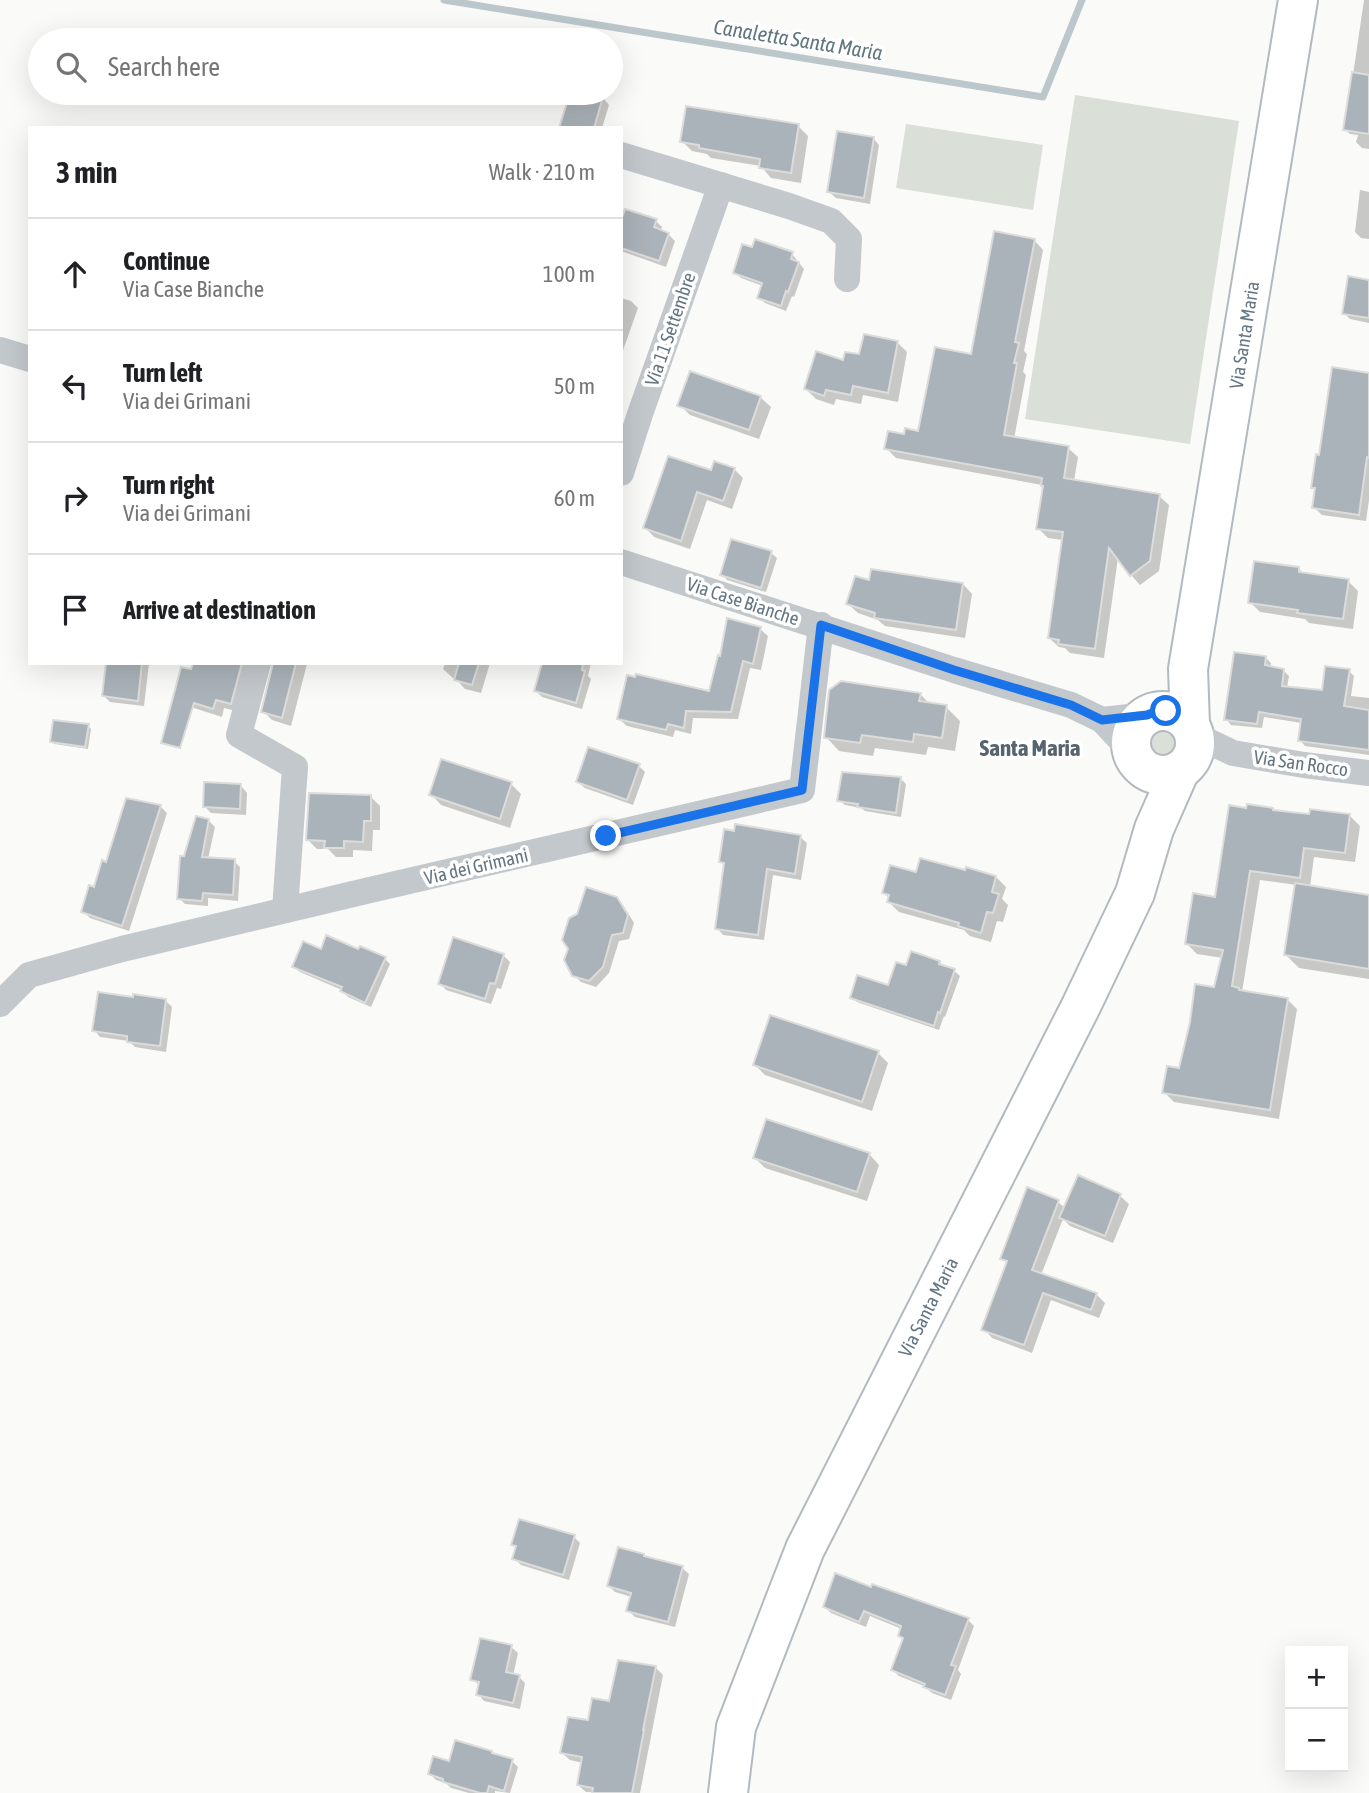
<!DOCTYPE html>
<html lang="en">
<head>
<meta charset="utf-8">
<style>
	body { margin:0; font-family:"Asap Condensed",sans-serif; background:#f6f6f6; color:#202124 }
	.controls { position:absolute; right:21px; bottom:21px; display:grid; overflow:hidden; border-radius:0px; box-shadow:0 7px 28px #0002 }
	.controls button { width:63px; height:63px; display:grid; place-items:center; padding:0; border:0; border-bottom:2px solid #e0e0e0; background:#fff; color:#202124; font:35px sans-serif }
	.stop { position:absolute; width:21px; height:21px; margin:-16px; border:5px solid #1a73e8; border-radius:50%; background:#fff }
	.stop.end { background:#1a73e8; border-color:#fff; box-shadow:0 2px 7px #0008 }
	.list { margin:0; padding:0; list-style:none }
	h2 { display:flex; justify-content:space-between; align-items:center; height:91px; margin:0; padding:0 28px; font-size:30px }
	h2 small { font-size:23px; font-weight:400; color:#757577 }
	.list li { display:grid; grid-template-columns:46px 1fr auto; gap:21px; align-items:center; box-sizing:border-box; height:112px; padding:0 28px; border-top:2px solid #e0e0e0 }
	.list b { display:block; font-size:26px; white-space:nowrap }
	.list p { margin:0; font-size:23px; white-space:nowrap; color:#757577 }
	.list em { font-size:23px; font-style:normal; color:#757577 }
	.icon { flex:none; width:38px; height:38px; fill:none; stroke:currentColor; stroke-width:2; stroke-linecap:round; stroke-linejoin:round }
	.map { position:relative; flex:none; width:1369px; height:1793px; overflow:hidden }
	.search { position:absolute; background:#fff; box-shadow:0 7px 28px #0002; left:28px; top:28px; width:595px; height:77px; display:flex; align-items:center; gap:18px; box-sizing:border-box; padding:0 24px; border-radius:38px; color:#757577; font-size:26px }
	.panel { position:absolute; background:#fff; box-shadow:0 7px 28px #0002; left:28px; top:126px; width:595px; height:539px; border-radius:0px }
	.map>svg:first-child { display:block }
	.grass { fill:url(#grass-tufts) }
	.pitch { fill:#dadfd7 }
	.shadow { fill:#0003 }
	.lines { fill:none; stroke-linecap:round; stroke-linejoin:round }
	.stream { stroke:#bbc7cb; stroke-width:7 }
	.building { fill:#aab3b9; stroke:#dcdcda; stroke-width:2 }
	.secondary-casing { stroke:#b3babf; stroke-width:42 }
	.street { stroke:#c3c8cc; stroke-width:26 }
	.secondary { stroke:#fff; stroke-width:38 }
	.route { stroke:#1a73e8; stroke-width:9 }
	.labels { text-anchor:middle; stroke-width:7; stroke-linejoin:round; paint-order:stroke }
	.street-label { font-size:19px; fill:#657683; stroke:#fff }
	.water-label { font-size:21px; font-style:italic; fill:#60757c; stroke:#fff }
	.quarter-label { font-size:23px; font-weight:bold; fill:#57646e; stroke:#fff }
</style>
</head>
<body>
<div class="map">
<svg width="1369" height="1793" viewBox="0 0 1369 1793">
	<defs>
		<pattern id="grass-tufts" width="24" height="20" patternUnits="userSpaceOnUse" patternTransform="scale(1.75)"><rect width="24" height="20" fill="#dadfd7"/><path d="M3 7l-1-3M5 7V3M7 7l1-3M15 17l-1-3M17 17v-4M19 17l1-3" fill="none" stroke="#b4b9b4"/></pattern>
	</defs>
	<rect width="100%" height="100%" fill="#fafaf8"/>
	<!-- grass -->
	<circle class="grass" cx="1162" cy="743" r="13"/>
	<!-- pitch -->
	<g class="pitch">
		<path d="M1075 95 1239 121 1190 444 1025 419Z"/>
		<path d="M906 124 1043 145 1033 210 896 188Z"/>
	</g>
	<!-- shadow -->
	<g class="shadow">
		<path d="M1364 0H1369V149L1362 148 1356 142 1358 135 1350 134 1345 129Z"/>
		<path d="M572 93H585L603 98 609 105 602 128H561Z"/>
		<path d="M798 126 808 136 801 183 771 178 761 166 711 158 707 154 692 151 682 141Z"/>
		<path d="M873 138 879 145 870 204 836 198 829 192Z"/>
		<path d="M1360 190 1369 192V239L1361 238 1355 232Z"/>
		<path d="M621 217 656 221 662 227 661 231 668 234 675 241 666 267 621 251Z"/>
		<path d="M1034 240 1043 250 1024 351 1027 354 1023 372 1026 375 1014 439 1068 448 1078 457 1074 481 1159 496 1169 505 1159 571 1140 585 1131 575 1118 558 1104 658 1070 653 1065 648 1059 647 1049 638 1063 540 1048 538 1038 528 1044 487 1042 485 896 458 886 448 905 436 920 433 972 356Z"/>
		<path d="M792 254 804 269 794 297 792 296 786 311 765 303 759 297 763 286 741 278 735 272Z"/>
		<path d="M1350 276 1369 280V323L1350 319 1344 313Z"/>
		<path d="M621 298 631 301 638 308 621 356Z"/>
		<path d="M897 342 907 352 898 402 863 395 861 404 836 399 834 405 816 399 806 389 844 362Z"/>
		<path d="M1369 374V500L1366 521 1322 515 1314 507 1316 491 1313 487 1320 457Z"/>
		<path d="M760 397 771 407 759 439 690 415 680 405Z"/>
		<path d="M734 469 743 478 732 509 707 500 690 549 654 537 645 527 712 472Z"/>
		<path d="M771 553 777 558 766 592 727 580 722 574Z"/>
		<path d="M1299 569 1304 574 1348 581 1358 591 1353 629 1309 623 1305 619 1260 612 1250 602Z"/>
		<path d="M963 584 972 594 965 638 885 626 878 620 858 613 848 604Z"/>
		<path d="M760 629 768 636 761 670 750 668 738 719 693 718 691 734 675 730 673 737 627 726 619 719 711 693Z"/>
		<path d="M1266 658 1271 663 1270 668 1283 670 1289 676 1287 688 1323 692 1349 671 1354 676 1351 696 1369 698V755L1305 746 1300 740 1302 723 1264 717 1262 728 1231 725 1226 719Z"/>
		<path d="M110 663H149L144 706 110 702 104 696Z"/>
		<path d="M195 663H254L240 712 224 708 222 717 194 708 185 699Z"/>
		<path d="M275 663 307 664 291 726 272 720 263 711Z"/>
		<path d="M445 663H490L481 693 465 689 456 679 453 678 443 669Z"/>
		<path d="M544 663H591L588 676 591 679 582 709 542 697 536 691Z"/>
		<path d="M920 694 930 704 946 707 960 721 955 751 928 747 926 755 875 748 873 756 839 751 826 737Z"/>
		<path d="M88 726 91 729 88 749 54 744 52 741Z"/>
		<path d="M639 766 645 772 633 805 585 788 578 782Z"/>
		<path d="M901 779 906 784 901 817 865 811 861 808 845 805 839 800Z"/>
		<path d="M511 784 521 794 510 828 441 805 431 794Z"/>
		<path d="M241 786 247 793 246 815 211 813 204 806Z"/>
		<path d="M370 796 380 806V830H373L372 851 353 850V857H336L328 849H317L307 839Z"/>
		<path d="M128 800 161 807 167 813 129 931 90 918 83 911 108 864Z"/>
		<path d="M1275 812 1310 816H1350L1360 826 1355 862 1314 857 1310 887 1369 896V979L1299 968 1286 955 1297 885 1260 880 1242 992 1287 999 1297 1009 1279 1119 1174 1102 1164 1092 1181 1070 1215 989 1223 958 1197 954 1187 944Z"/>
		<path d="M208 820 215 827 208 859 234 861 240 867 238 901 208 898V906L185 904 179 898 185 858Z"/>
		<path d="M800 837 807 843 801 880 773 875 764 940 723 935 717 928 726 866 721 862Z"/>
		<path d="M966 873 996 877 1006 887 1002 899 1008 905 1003 922 997 921 991 942 970 936 964 930 899 912 889 902 890 899 884 893 918 874Z"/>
		<path d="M616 898 623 905 634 923 629 939 619 941 609 973 596 987 581 982 574 975 570 949Z"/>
		<path d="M322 951H359L385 959 390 964 371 1007 348 997 342 990 300 972 294 967Z"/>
		<path d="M503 955 510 962 501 989 497 988 491 1004 446 990 440 983Z"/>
		<path d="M939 962 944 967 954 971 960 976 945 1017 944 1016 939 1030 857 1002 852 997 890 987 907 967Z"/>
		<path d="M135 999 165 1000 172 1007 166 1052 135 1047 129 1041 100 1037 94 1030Z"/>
		<path d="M878 1053 888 1063 872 1111 765 1075 755 1065Z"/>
		<path d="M869 1154 879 1165 867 1201 765 1168 755 1158Z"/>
		<path d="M1120 1196 1129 1204 1113 1243 1070 1226 1063 1219 1041 1275 1096 1294 1105 1303 1099 1318 1051 1300 1032 1353 992 1338 984 1329 1008 1264 1002 1258 1058 1202 1065 1208Z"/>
		<path d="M574 1537 580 1543 569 1580 521 1565 514 1558 517 1548 513 1544Z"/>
		<path d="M643 1555 647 1558 682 1568 689 1574 675 1627 635 1617 628 1610 632 1597 615 1592 609 1586Z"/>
		<path d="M825 1607 968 1620 974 1626 958 1670 961 1674 951 1700 932 1693 924 1686 899 1676 893 1670 904 1640 900 1635 902 1629 870 1616 866 1627 831 1613Z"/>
		<path d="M511 1647 518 1653 513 1676 519 1677 525 1683 520 1709 484 1701 478 1694 480 1686 472 1679Z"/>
		<path d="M619 1662 656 1668 663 1675 640 1793 586 1792 578 1785 583 1763 570 1760 562 1753 590 1722 611 1703Z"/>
		<path d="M494 1756 512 1761 518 1767 510 1793 495 1791V1793H469L451 1788 446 1783 436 1780 430 1774 450 1763Z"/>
	</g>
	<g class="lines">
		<!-- stream -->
		<path class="stream" d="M444 0 1043 97 1082 0"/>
	</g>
	<!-- building -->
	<g class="building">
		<path d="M1352 72 1369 75V134L1343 130Z"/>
		<path d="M570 93H590L603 97 594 128H559Z"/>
		<path d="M686 106 799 124 791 173 759 168 760 159 699 148V145L680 142Z"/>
		<path d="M837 131 874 137 864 198 827 192Z"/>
		<path d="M625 209 657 219 654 227 669 233 659 261 621 248V220Z"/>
		<path d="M994 231 1035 239 1015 342 1019 343 1014 363H1017L1004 435 1069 446 1064 478 1160 494 1150 561 1130 576 1109 548 1095 649 1058 644 1059 640 1048 638 1063 532 1036 529 1043 486H1041L1042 478 884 449 888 431 904 434 905 428 918 431 935 347 971 354Z"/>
		<path d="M755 239 793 252 791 259 799 262 788 292 786 291 781 306 757 298 762 283 733 273 742 244 752 247Z"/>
		<path d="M1348 276 1369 280V318L1342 314Z"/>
		<path d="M864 334 898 341 888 393 853 386 851 395 826 390 824 396 804 389 816 351 843 360 845 352 859 354Z"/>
		<path d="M1332 367 1369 373V458L1367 457 1359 515 1312 508 1315 488H1311L1316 454 1319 455Z"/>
		<path d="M690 371 761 396 749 430 677 406Z"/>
		<path d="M668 456 711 470 714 461 735 468 723 501 697 492 681 541 643 528Z"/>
		<path d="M731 539 772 551 761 588 720 575Z"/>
		<path d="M1254 561 1299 567V572L1349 579 1343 619 1297 613 1298 610 1248 603Z"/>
		<path d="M871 569 963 583 956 630 874 618 875 613 846 604 855 576 869 580Z"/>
		<path d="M727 618 761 627 753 664 743 661 731 712 686 711 684 728 668 724 666 730 617 719 627 675 635 677 636 674 709 691 718 655 720 656Z"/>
		<path d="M1234 652 1266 656 1265 665 1284 669 1282 686 1322 690 1325 666 1350 669 1344 706 1369 710V750L1298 741 1301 719 1259 712 1257 724 1224 720Z"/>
		<path d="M106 663H142L138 701 102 696Z"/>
		<path d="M193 663H242L231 704 216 700 213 709 194 703 180 748 161 743 181 667 191 669Z"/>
		<path d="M273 663H296L282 718 261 712Z"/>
		<path d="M459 663H479L472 685 454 680Z"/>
		<path d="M542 663H583L582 670 585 671 576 703 534 691Z"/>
		<path d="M841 681 921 693 919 701 947 705 942 738 914 734 913 742 862 735 860 743 824 738 829 690Z"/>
		<path d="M53 720 89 724 85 747 50 742Z"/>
		<path d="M588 747 640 764 627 800 576 782Z"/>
		<path d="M441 759 512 782 500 819 429 795Z"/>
		<path d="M842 772 901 777 896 813 857 807 858 804 837 801Z"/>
		<path d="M204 782 241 784 240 809 203 807Z"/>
		<path d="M309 793 371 795V821H364L363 842 344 841V848H324L325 841 306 840Z"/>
		<path d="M126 798 161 805 122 926 81 912 89 885 94 887 102 860 106 862Z"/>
		<path d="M1247 804 1273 808V810L1309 814 1310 809 1350 814 1345 853 1304 848 1300 878 1250 871 1232 986 1239 988V990L1288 998 1270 1110 1162 1093 1167 1066 1179 1068 1190 1022 1195 984 1214 987 1223 950 1185 944 1193 893 1215 897 1229 805 1246 808Z"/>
		<path d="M196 816 209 819 202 857 235 859 233 895 203 893 202 901 177 899 180 856H184Z"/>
		<path d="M735 824 801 835 795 874 767 869 758 935 715 929 724 863 719 862 724 829 734 831Z"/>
		<path d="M920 858 965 870 966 867 996 876 992 892 999 894 993 913 987 912 981 933 958 926 959 923 887 902 889 895 882 893 890 865 916 872Z"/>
		<path d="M1295 883 1369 895V969L1284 955Z"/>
		<path d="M586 887 617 897 628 915 623 933 612 935 603 967 589 981 572 976 564 960 568 949 562 940 569 918 577 914Z"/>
		<path d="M326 935 358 949 360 946 386 957 365 1003 340 991 342 987 292 967 303 941 321 949Z"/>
		<path d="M453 937 504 954 495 984 490 983 485 999 438 984Z"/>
		<path d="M911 951 940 961 939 964 955 969 940 1013 938 1012 934 1026 850 998 857 975 888 985 896 962 906 965Z"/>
		<path d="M98 992 133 997V994L166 999 160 1046 127 1042V1036L92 1031Z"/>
		<path d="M770 1015 879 1051 862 1102 753 1065Z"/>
		<path d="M766 1119 870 1153 857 1192 753 1158Z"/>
		<path d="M1078 1175 1121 1194 1105 1236 1059 1218Z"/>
		<path d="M1027 1187 1059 1200 1032 1270 1097 1293 1091 1310 1043 1293 1024 1345 981 1330 1007 1261 1000 1259Z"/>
		<path d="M519 1519 575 1535 563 1575 512 1559 516 1546 511 1545Z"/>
		<path d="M618 1547 644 1554V1556L683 1566 668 1622 626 1611 631 1593 607 1586Z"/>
		<path d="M835 1573 871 1587 872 1584 969 1618 951 1665 956 1666 945 1695 923 1687 925 1684 891 1670 903 1638 898 1636 901 1626 864 1611 859 1622 823 1607Z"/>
		<path d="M480 1638 512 1645 506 1672 520 1675 513 1703 476 1695 479 1682 470 1680Z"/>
		<path d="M618 1660 656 1666 643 1730H644L638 1762 632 1793H592L593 1788 577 1785 582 1757 560 1753 568 1717 588 1720 592 1698 609 1701Z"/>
		<path d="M455 1740 492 1751V1753L513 1759 504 1791 489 1786 487 1793H480L443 1782V1779L428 1774 433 1756 449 1761Z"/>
	</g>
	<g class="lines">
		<!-- secondary casing -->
		<g class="secondary-casing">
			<g id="secondary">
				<circle cx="1163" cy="743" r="32"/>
				<path d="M1190 725 1188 669 1298 0"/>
				<path d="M728 1793 736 1727 805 1549 1081 1006 1135 893 1154 829 1180 770"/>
			</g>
		</g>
		<!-- street -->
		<g class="street">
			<path d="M621 155 789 206 831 221 849 239 847 279"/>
			<path d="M0 350 30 359"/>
			<path d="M621 473 640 414 721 185"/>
			<path d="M621 562 954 670 1071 705 1102 720 1132 752"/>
			<path d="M258 663 239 735 295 767 285 910"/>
			<path d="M1102 720 1147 715"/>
			<path d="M1193 734 1233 753 1304 765 1369 773"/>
			<path d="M0 1004 29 975 122 949 370 890 802 790 821 625"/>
		</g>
		<!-- secondary -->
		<use href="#secondary" class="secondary"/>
	</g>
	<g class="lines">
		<!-- route -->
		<path class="route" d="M606 836 802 790 821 625 954 670 1071 705 1102 720 1147 715 1155 712 1166 711"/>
	</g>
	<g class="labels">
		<!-- street labels -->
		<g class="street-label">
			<text transform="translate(670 329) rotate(-71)" y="7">Via 11 Settembre</text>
			<text transform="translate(1244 335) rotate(-81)" y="7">Via Santa Maria</text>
			<text transform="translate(743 601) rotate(18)" y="7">Via Case Bianche</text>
			<text transform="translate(1301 763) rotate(8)" y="7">Via San Rocco</text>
			<text transform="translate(476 866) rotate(-13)" y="7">Via dei Grimani</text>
			<text transform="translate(928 1307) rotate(-63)" y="7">Via Santa Maria</text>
		</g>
		<!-- water labels -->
		<g class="water-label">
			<text transform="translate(798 40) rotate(9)" y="7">Canaletta Santa Maria</text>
		</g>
		<!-- quarter labels -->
		<g class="quarter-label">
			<text x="1030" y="756">Santa Maria</text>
		</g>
	</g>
</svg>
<div class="controls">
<button>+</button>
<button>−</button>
</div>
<div class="stop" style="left:1166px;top:711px"></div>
<div class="stop end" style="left:606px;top:836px"></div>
<div class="search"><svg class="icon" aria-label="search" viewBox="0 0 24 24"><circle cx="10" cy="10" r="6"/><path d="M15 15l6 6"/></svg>Search here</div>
<section class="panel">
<h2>3 min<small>Walk · 210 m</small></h2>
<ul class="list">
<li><svg class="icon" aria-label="ahead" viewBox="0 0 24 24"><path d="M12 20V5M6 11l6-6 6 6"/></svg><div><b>Continue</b><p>Via Case Bianche</p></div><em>100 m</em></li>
<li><svg class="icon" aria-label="left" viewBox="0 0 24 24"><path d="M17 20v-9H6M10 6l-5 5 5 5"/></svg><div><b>Turn left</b><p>Via dei Grimani</p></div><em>50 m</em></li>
<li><svg class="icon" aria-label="right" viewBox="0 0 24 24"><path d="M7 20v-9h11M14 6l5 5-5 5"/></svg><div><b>Turn right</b><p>Via dei Grimani</p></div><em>60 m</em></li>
<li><svg class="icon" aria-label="arrive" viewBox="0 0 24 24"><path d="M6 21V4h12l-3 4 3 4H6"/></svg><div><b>Arrive at destination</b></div></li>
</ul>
</section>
</div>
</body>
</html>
